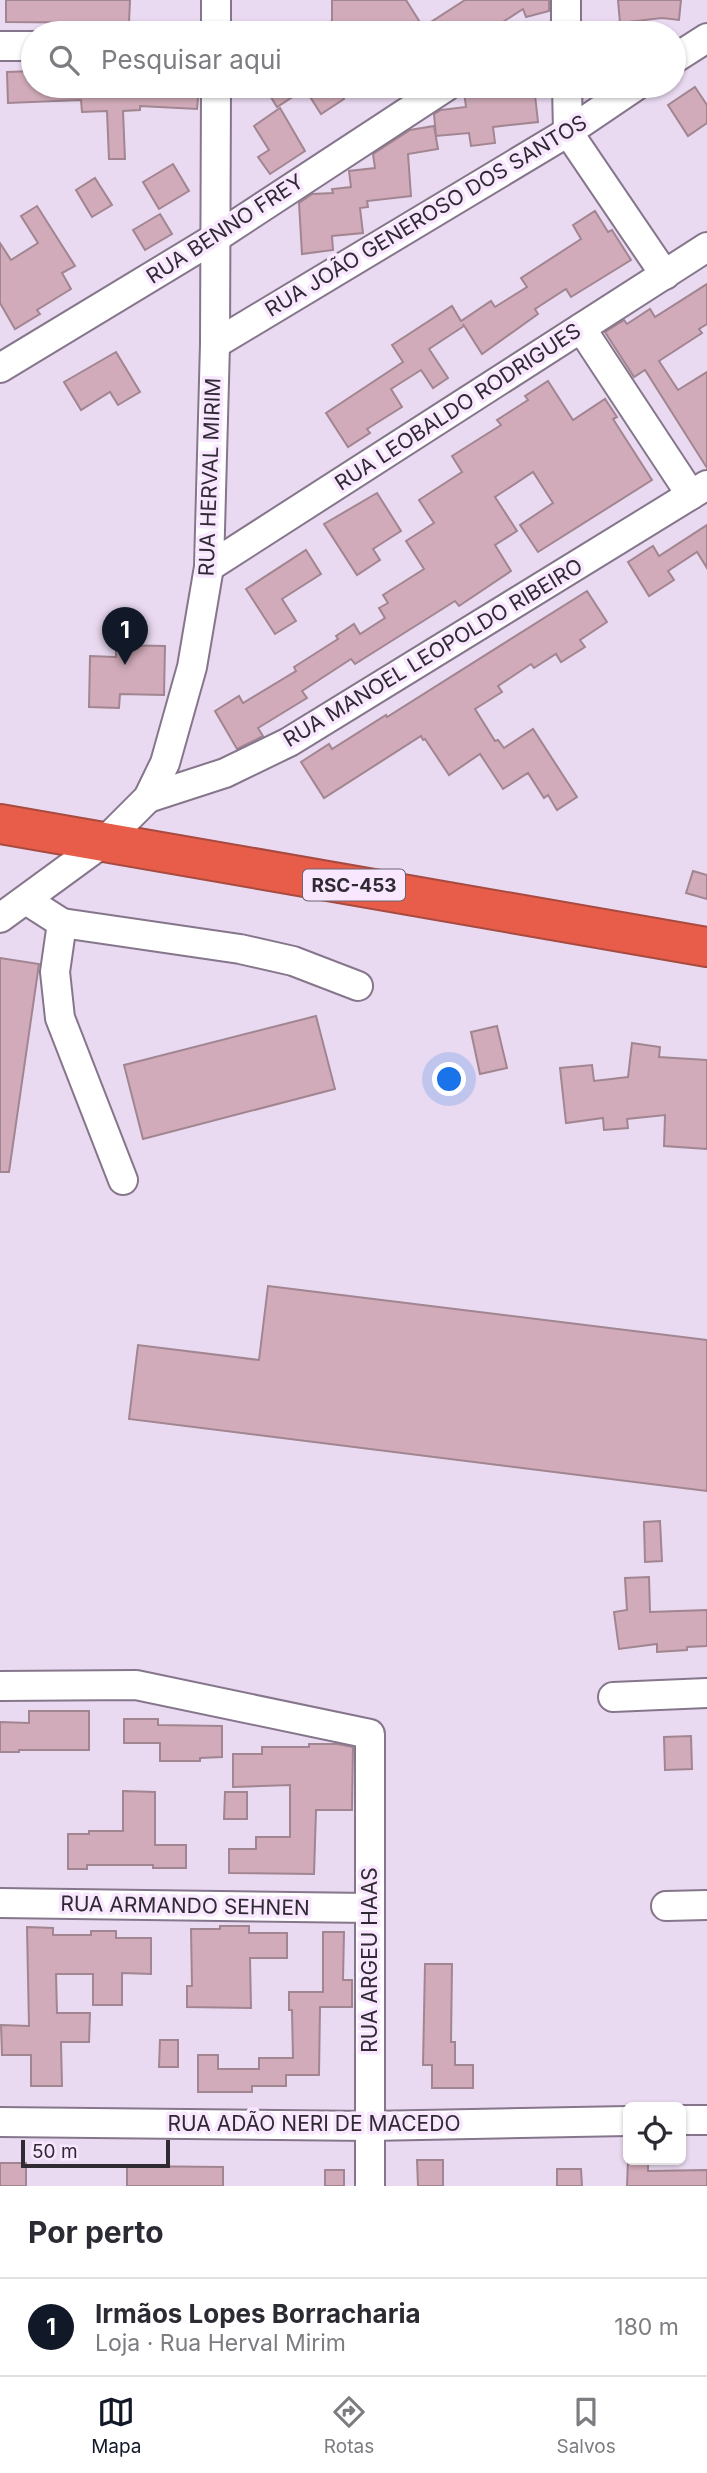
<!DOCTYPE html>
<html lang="pt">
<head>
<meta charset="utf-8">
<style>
	body { margin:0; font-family:Inter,sans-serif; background:#f2f2f3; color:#2b2b33 }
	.controls { position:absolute; right:21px; bottom:21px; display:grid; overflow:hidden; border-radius:10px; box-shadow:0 2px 5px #0004 }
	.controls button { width:63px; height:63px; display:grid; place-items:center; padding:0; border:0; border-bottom:2px solid #e1e1e2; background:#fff; color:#2b2b33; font:35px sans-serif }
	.scale { position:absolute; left:21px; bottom:18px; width:149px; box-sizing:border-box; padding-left:7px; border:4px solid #302a33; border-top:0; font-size:19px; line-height:24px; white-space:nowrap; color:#302a33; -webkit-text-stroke:5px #f8e7ff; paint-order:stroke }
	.you { position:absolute; left:450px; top:1080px; width:24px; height:24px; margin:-18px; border:5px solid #fff; border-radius:50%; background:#1a73e8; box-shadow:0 0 0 10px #1a73e833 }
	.badge { display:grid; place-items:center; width:46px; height:46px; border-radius:50%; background:#111827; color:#fff; font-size:23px; font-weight:700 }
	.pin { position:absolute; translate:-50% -58px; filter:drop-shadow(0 2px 4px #0008) }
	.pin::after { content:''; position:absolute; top:37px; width:24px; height:21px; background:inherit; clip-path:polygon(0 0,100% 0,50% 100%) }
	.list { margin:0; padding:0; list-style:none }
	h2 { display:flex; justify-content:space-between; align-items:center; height:91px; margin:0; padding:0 28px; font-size:30px }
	h2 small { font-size:23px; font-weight:400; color:#7c7c81 }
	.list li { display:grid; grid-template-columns:46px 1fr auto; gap:21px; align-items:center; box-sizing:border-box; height:98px; padding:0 28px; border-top:2px solid #e1e1e2 }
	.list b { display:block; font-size:26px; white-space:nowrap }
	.list p { margin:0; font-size:23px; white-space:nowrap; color:#7c7c81 }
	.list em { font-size:23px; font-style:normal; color:#7c7c81 }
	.icon { flex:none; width:38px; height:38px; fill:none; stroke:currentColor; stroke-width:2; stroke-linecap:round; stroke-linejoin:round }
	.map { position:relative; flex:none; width:707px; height:2186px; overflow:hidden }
	.search { position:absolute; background:#fff; box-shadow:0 2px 5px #0004; left:21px; right:21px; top:21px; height:77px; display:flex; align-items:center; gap:18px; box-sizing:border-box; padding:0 24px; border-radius:38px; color:#7c7c81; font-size:26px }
	.sheet { height:189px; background:#fff }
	nav { display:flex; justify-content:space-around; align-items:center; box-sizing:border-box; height:98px; border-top:2px solid #e1e1e2; background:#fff; font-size:19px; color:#7c7c81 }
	nav a { display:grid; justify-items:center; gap:4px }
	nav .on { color:#111827 }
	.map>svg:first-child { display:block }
	.building { fill:#d1abb9; stroke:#a18590; stroke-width:2 }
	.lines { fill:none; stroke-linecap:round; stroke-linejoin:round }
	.minor-casing { stroke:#85768b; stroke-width:32 }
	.highway-casing { stroke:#a74b41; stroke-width:42 }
	.minor { stroke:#fff; stroke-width:28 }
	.highway { stroke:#e75d49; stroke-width:38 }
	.labels { text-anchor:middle; stroke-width:7; stroke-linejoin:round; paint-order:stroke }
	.shield { fill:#f8e7ff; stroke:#6c6370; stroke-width:2 }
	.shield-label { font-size:19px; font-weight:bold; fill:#302a33 }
	.street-label { font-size:21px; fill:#302a33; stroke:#f8e7ff }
</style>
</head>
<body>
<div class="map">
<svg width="707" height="2186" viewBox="0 0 707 2186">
	<rect width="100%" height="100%" fill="#eadaf1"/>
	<!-- building -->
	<g class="building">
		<path d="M6 0H130L129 23 6 22Z"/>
		<path d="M332 0H406L423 27 465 0H549V11L526 17 523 9 486 33H312L332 21Z"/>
		<path d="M618 0H681L679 20 662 18 620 23Z"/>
		<path d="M33 71V86H199L197 109 140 106V110L123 111 125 159H109L107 111 82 112 81 100 8 103 7 72Z"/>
		<path d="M264 86H335L344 99 321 114 305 89 277 107Z"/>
		<path d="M534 86 538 122 493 127 495 143 471 146 469 133 436 136 434 114 441 110 466 107 464 91Z"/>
		<path d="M695 87 707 105V123L688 136 668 105Z"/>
		<path d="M280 108 305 151 270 174 258 157 269 150 254 126Z"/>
		<path d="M434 126 438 149 408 154 411 196 367 201 368 207 360 208 363 233 332 236 333 250 302 254 299 203 312 194 333 193 332 189 351 187 349 171 375 168 373 154 410 130Z"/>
		<path d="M173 164 189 191 159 209 143 182Z"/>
		<path d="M95 178 112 205 92 217 76 190Z"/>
		<path d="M37 206 75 266 62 273 71 289 37 310 40 314 15 329 0 303V243L11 260 38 243 21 216Z"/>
		<path d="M595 211 608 232 612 230 631 260 571 297 566 289 535 309 538 314 482 354 463 324 464 326 429 349 448 378 433 388 421 370 391 389 402 407 367 429 370 433 348 447 326 413 403 362 392 345 452 306 461 321 491 301 495 307 527 287 521 278 581 239 573 225Z"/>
		<path d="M160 214 172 234 145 250 133 230Z"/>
		<path d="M707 284V324L699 329 702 333 659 361 678 390 707 372V468L645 370 634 377 605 332 624 320 627 324 650 309 655 317Z"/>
		<path d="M116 352 140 392 118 405 110 392 81 410 64 382Z"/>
		<path d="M548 381 573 420 605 399 617 417 613 419 652 480 538 552 520 525 553 503 533 472 495 497 517 531 495 545 511 571 459 606 455 601 355 664 351 659 302 691 307 698 258 728 263 736 237 749 215 711 239 696 243 703 296 671 294 667 338 639 336 636 354 624 360 634 385 618 379 608 388 603 383 595 424 569 406 541 434 523 419 500 462 472 452 456 501 425 497 420 528 400 525 396Z"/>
		<path d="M377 493 401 531 373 549 380 560 357 575 324 524Z"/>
		<path d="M707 525V568L697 552 668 571 674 580 649 596 628 562 653 546 659 556Z"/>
		<path d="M306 550 321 574 282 599 296 621 275 634 246 589Z"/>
		<path d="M587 591 607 622 580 640 585 647 561 662 556 654 534 668 531 664 498 686 502 692 475 709 495 741 498 740 504 748 533 729 577 797 557 810 548 795 544 798 528 773 503 789 480 754 449 775 425 739 423 740 421 736 324 798 301 762 329 744 332 749 386 715 387 717Z"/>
		<path d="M116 645 165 646 164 695 120 694 119 708 89 707 90 656 116 657Z"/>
		<path d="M693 871 707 875V899L686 893Z"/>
		<path d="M0 958 39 964 9 1172H0Z"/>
		<path d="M316 1016 335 1089 143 1139 124 1065Z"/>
		<path d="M497 1026 507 1068 480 1074 471 1032Z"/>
		<path d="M632 1043 660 1047 659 1057 707 1060V1149L664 1146 665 1115 627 1119 628 1128 604 1130 603 1118 566 1123 560 1068 592 1065 594 1081 628 1077Z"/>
		<path d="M268 1286 707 1340V1491L129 1419 138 1345 259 1360Z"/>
		<path d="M660 1521 662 1561 645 1562 644 1522Z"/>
		<path d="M649 1577 650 1612 707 1610V1646L687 1647V1650L657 1652V1644L619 1649 614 1612 627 1610 625 1578Z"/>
		<path d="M29 1711H89V1750H19V1752H0V1722L29 1723Z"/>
		<path d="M124 1719H158V1725L222 1726V1757L200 1758V1761H160V1743H124Z"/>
		<path d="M691 1736 692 1769 665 1770 664 1737Z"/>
		<path d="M309 1744H337L353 1747 352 1810H316L314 1874 229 1873V1849H256V1837H290V1785L233 1787V1754H262V1747H309Z"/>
		<path d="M123 1791 155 1792V1845H186V1868H153V1865H87V1869H68V1834H89V1831H123Z"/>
		<path d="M225 1792H247V1819H224Z"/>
		<path d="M220 1926H249V1933H287V1958H250L251 2008 187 2007V1986H192L191 1929H220Z"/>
		<path d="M27 1927 53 1928V1935H91V1931H116V1938H151V1974L122 1973V2005H93V1974H56L57 2013H90L89 2042H61L62 2086H31V2055H2L1 2025 29 2026Z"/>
		<path d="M323 1932H344L343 1980H352V2007H320L319 2075H286V2086H252V2092H198V2055H218V2069H259V2058H293L292 2010H289V1992H323Z"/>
		<path d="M425 1964H452L451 2042H455V2065H473V2088H432V2065H423Z"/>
		<path d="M160 2040H178V2067H159Z"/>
		<path d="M417 2160H443V2186H418Z"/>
		<path d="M628 2160H648V2171L707 2170V2186H627Z"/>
		<rect x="0" y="2163" width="26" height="23"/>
		<path d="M127 2166 223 2167V2186H127Z"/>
		<path d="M557 2169H581L582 2186H557Z"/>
		<rect x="325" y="2170" width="19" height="16"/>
	</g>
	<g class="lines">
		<!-- minor casing -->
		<g class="minor-casing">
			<g id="minor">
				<path d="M216 33V0"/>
				<path d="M566 33V0"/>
				<path d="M0 46H33"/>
				<path d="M674 59 707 38"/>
				<path d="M567 86 568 132 665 275"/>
				<path d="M581 328 691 495"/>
				<path d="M215 344 568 132 636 86"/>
				<path d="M0 368 215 238 447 86"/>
				<path d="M209 567 707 247"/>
				<path d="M148 798 225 773 289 742 707 485"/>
				<path d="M26 900 62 923 55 972 60 1018 123 1180"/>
				<path d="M0 918 104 842 148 798 165 763 192 667 209 567 215 344 216 86"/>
				<path d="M62 923 240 949 293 961 358 986"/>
				<path d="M0 1686 136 1685 370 1734V2186"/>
				<path d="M613 1697 707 1693"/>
				<path d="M0 1903 370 1908"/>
				<path d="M666 1906 707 1905"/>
				<path d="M681 2120H707"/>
				<path d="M0 2122 370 2126 628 2121"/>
			</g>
		</g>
		<!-- highway casing -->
		<g class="highway-casing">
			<path id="highway" d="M0 824 707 947"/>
		</g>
		<!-- minor -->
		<use href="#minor" class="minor"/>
		<!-- highway -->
		<use href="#highway" class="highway"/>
	</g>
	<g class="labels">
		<!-- shield labels -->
		<rect class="shield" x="303" y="869.5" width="102" height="31" rx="5"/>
		<g class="shield-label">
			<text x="354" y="892">RSC-453</text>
		</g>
		<!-- street labels -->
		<g class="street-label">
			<text transform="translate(426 216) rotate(-31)" y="7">RUA JOÃO GENEROSO DOS SANTOS</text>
			<text transform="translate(225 229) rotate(-33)" y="7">RUA BENNO FREY</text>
			<text transform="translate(458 407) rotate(-33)" y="7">RUA LEOBALDO RODRIGUES</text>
			<text transform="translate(210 477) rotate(-88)" y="7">RUA HERVAL MIRIM</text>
			<text transform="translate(433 653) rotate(-31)" y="7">RUA MANOEL LEOPOLDO RIBEIRO</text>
			<text transform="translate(185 1906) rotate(1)" y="7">RUA ARMANDO SEHNEN</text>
			<text transform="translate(370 1960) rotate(-90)" y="7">RUA ARGEU HAAS</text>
			<text x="314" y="2131">RUA ADÃO NERI DE MACEDO</text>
		</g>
	</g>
</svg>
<div class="controls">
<button><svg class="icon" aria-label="locate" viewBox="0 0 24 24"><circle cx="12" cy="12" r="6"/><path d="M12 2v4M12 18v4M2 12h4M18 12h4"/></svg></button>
</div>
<div class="scale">50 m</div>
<div class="you"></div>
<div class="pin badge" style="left:125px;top:665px">1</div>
<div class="search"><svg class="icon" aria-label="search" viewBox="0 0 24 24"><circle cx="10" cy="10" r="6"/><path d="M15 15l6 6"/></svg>Pesquisar aqui</div>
</div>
<section class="sheet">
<h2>Por perto<small></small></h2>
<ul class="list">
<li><span class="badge">1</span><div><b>Irmãos Lopes Borracharia</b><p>Loja · Rua Herval Mirim</p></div><em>180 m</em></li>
</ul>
</section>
<nav>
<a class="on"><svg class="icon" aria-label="map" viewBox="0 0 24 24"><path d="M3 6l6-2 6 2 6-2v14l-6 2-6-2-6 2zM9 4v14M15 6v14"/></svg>Mapa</a>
<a><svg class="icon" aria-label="directions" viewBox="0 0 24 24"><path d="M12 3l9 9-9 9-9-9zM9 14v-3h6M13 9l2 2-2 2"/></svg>Rotas</a>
<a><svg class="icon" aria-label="saved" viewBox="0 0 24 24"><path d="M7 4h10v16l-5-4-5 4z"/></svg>Salvos</a>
</nav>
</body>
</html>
